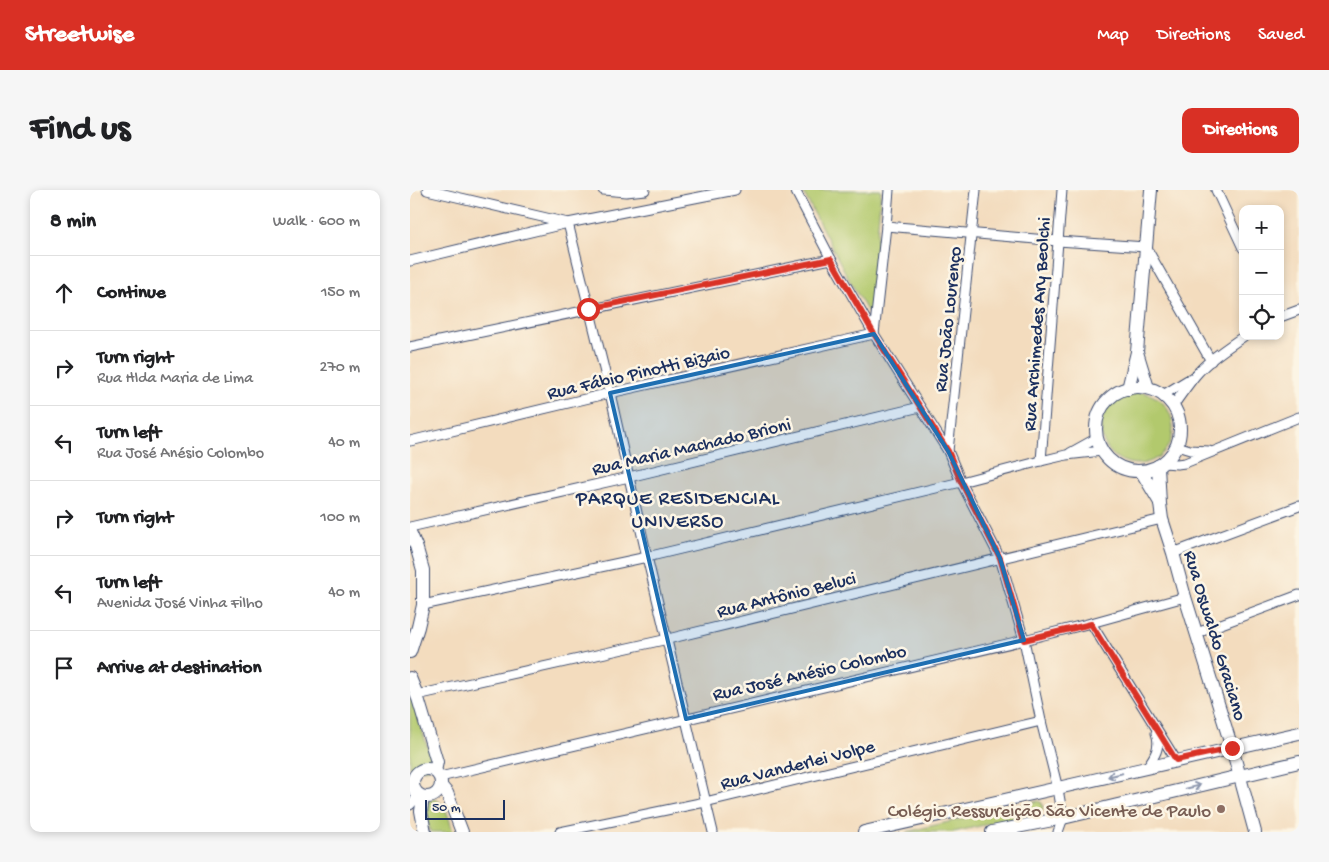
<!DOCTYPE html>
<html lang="en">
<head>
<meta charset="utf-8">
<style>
	body { margin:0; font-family:"Gochi Hand",sans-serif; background:#f6f6f6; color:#202124 }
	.controls { position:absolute; right:15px; top:15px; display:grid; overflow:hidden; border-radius:10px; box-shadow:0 2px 8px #0003 }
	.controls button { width:45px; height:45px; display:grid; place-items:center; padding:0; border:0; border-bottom:1px solid #e0e0e0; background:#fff; color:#202124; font:25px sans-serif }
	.scale { position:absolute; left:15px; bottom:12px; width:80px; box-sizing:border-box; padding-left:5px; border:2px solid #1b2f5e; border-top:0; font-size:14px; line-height:18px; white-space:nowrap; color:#1b2f5e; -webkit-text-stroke:4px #fcf5e5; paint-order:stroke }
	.stop { position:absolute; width:15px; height:15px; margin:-11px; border:4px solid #d93025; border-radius:50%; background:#fff }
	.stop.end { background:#d93025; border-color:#fff; box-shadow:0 1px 5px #0008 }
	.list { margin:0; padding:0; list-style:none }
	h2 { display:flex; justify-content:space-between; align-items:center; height:65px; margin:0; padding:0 20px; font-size:21px }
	h2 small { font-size:16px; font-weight:400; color:#757577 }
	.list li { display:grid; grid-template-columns:32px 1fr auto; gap:15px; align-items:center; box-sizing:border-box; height:75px; padding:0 20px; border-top:1px solid #e0e0e0 }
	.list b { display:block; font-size:19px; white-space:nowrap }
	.list p { margin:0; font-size:16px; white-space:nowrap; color:#757577 }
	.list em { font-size:16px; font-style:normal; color:#757577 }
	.icon { flex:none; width:28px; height:28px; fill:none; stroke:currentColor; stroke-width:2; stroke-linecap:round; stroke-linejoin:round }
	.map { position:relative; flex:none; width:889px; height:642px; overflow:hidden; border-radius:10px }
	header { display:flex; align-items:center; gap:30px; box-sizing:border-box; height:70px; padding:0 25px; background:#d93025; color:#fff }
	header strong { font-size:24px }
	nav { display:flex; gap:28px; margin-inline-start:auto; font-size:18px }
	.intro { display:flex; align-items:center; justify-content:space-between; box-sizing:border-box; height:120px; padding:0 30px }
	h1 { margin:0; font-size:35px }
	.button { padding:12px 22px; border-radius:10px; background:#d93025; color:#fff; font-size:18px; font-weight:700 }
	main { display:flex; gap:30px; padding:0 30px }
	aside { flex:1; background:#fff; border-radius:10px; box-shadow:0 2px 8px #0003 }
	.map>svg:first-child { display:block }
	.green { fill:#b2c96d; stroke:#667c66 }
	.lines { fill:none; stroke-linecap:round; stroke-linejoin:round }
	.street-casing { stroke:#3b496c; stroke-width:11 }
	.secondary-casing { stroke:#3b496c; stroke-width:14 }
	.street { stroke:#fff; stroke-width:9 }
	.secondary { stroke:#fff; stroke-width:12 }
	.oneway { stroke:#8d97ae }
	.route { stroke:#d93025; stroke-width:6 }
	.marked { fill:#1f6fb2; fill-opacity:0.2; stroke:#1f6fb2; stroke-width:4; stroke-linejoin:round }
	.education-dot { fill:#8d6e63; stroke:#fcf5e5; stroke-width:2 }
	.labels { text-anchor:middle; stroke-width:5; stroke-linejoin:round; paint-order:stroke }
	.street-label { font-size:19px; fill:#1b2f5e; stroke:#fcf5e5 }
	.education-label { font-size:19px; fill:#785e54; stroke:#fcf5e5; text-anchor:end }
	.neighbourhood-label { font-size:20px; letter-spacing:1px; fill:#1b2f5e; stroke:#fcf5e5 }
</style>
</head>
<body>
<header>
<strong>Streetwise</strong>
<nav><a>Map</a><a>Directions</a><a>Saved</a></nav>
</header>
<div class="intro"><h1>Find us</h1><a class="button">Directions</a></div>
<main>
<aside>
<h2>8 min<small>Walk · 600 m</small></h2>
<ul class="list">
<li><svg class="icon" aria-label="ahead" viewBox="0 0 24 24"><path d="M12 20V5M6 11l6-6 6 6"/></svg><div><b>Continue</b></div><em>150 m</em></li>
<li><svg class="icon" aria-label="right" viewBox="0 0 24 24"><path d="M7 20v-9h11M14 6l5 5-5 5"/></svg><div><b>Turn right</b><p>Rua Hlda Maria de Lima</p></div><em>270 m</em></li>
<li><svg class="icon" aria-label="left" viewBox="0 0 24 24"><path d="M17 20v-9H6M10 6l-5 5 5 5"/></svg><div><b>Turn left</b><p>Rua José Anésio Colombo</p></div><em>40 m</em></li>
<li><svg class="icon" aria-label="right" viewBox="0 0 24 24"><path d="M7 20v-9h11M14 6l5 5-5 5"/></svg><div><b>Turn right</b></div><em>100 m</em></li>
<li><svg class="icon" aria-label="left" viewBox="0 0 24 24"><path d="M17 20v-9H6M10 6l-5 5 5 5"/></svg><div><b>Turn left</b><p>Avenida José Vinha Filho</p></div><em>40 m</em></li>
<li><svg class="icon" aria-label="arrive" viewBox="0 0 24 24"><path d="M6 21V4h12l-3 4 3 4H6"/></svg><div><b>Arrive at destination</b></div></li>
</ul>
</aside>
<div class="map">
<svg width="889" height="642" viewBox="0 0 889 642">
	<rect width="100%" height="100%" fill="#fcf5e5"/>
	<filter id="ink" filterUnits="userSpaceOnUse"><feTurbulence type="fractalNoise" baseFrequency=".02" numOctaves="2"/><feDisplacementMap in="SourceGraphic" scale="10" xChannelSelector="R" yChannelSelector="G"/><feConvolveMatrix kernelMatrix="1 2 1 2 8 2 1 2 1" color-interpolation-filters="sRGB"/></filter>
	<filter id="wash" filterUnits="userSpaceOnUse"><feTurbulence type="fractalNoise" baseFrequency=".0096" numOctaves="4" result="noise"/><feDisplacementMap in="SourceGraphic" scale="20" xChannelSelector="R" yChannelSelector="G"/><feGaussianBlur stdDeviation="1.12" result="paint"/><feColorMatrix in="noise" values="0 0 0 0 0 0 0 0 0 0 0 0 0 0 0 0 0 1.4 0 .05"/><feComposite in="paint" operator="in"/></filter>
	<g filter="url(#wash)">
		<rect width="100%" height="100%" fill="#f3dcbe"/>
		<!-- green -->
		<g class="green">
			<path d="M392 0H471L460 126 436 84Z"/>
			<circle cx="727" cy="238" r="36"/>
			<path d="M0 507 2 509 22 571 21 576 16 580 0 577Z"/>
			<path d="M25 609C37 614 39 630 43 642H21L14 623 18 611Z"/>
			<path d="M628 611 632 613 633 618 631 622 544 642H496Z"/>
		</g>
	</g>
	<g filter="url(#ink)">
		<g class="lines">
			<!-- street casing -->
			<g class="street-casing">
				<g id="street">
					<path d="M17 0 158 33 200 203 237 367 303 642"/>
					<path d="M193 0 216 2 235 0"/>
					<path d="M385 0 421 69 464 144 538 261 551 292 590 368 614 450 631 531 648 599 653 628 648 642"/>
					<path d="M806 0 833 58"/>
					<path d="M476 36 648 51 736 57 801 171"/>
					<path d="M0 71 158 33 325 0"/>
					<path d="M870 127 889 120"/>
					<path d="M0 157 421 69"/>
					<path d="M753 205 781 188"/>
					<path d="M763 216C770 206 777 196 785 186 798 170 817 158 834 146"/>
					<path d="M0 251 200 203 464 144 476 36 479 0"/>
					<path d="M767 256 780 260 799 261"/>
					<path d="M538 261 566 0"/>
					<path d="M660 263 687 248"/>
					<path d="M631 271 652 0"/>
					<path d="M754 273 767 274 775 273 889 227"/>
					<path d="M0 337 219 287 510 217"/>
					<path d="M763 363 889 316"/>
					<path d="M13 415 237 367 551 292 631 271 656 265 692 261"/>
					<path d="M681 433 766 570"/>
					<path d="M787 443 889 405"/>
					<path d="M7 505 258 449 752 329"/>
					<path d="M737 577C745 566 751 557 746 543"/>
					<path d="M30 587 614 450 681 433 775 407"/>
					<path d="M0 595 2 592"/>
					<path d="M0 615 9 605"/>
					<path d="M150 642 295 612 631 531"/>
				</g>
			</g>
			<!-- secondary casing -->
			<g class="secondary-casing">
				<g id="secondary">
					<path d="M727 162 738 198"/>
					<circle cx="728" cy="239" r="42"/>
					<path d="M718 199 727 162 741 0"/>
					<path d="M748 276 750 314 752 329 763 363 775 407 822 558 845 642"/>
					<path d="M731 281 749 311"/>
					<path d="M0 342 6 356 13 380V415L8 437 0 462"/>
					<path d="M0 488 7 505 27 572 25 581"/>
					<circle cx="17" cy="593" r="14"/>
					<path d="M31 596 37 603 52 642"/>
					<path d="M13 607 11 621 15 642"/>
					<path d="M454 642C599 610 744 576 889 543"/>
					<path d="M582 642 653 628 889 572"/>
				</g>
			</g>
			<!-- street -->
			<use href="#street" class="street"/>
			<!-- secondary -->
			<use href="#secondary" class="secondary"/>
		</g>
		<!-- one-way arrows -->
		<defs><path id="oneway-shaft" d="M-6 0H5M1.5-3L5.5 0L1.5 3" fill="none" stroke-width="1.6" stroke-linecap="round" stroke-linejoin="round" transform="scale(1.25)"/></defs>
		<g class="oneway">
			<use href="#oneway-shaft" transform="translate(705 585) rotate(166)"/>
			<use href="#oneway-shaft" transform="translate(783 597) rotate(-13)"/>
		</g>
	</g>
	<g class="lines" filter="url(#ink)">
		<!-- route -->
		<path class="route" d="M178 119 421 69 464 144 538 261 551 292 590 368 614 450 681 434 766 570 822 558"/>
	</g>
	<!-- marked area -->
	<path class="marked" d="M464 144 538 261 590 368 614 450 276 529 200 203Z"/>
	<!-- markers -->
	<circle class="education-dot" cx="811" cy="619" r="5"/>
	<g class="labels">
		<!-- street labels -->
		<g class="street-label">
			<text transform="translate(536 129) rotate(-84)" y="7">Rua João Lourenço</text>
			<text transform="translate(625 134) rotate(-86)" y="7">Rua Archimedes Ary Beolchi</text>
			<text transform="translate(228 181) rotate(-13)" y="7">Rua Fábio Pinotti Bizaio</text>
			<text transform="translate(281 255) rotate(-13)" y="7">Rua Maria Machado Brioni</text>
			<text transform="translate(376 403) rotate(-14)" y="7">Rua Antônio Beluci</text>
			<text transform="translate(807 445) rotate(73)" y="7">Rua Oswaldo Graciano</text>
			<text transform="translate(399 481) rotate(-13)" y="7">Rua José Anésio Colombo</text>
			<text transform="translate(387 573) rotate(-14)" y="7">Rua Vanderlei Volpe</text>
		</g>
		<!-- education labels -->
		<g class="education-label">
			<text x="801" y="626">Colégio Ressureição São Vicente de Paulo</text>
		</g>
		<!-- neighbourhood labels -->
		<g class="neighbourhood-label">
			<text x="268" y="314">PARQUE RESIDENCIAL<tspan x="268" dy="23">UNIVERSO</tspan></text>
		</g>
	</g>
</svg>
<div class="controls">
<button>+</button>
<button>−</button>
<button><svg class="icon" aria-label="locate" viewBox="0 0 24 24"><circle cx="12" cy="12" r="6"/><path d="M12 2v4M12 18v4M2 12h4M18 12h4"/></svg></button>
</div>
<div class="scale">50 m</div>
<div class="stop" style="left:178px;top:119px"></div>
<div class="stop end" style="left:822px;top:558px"></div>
</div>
</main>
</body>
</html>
